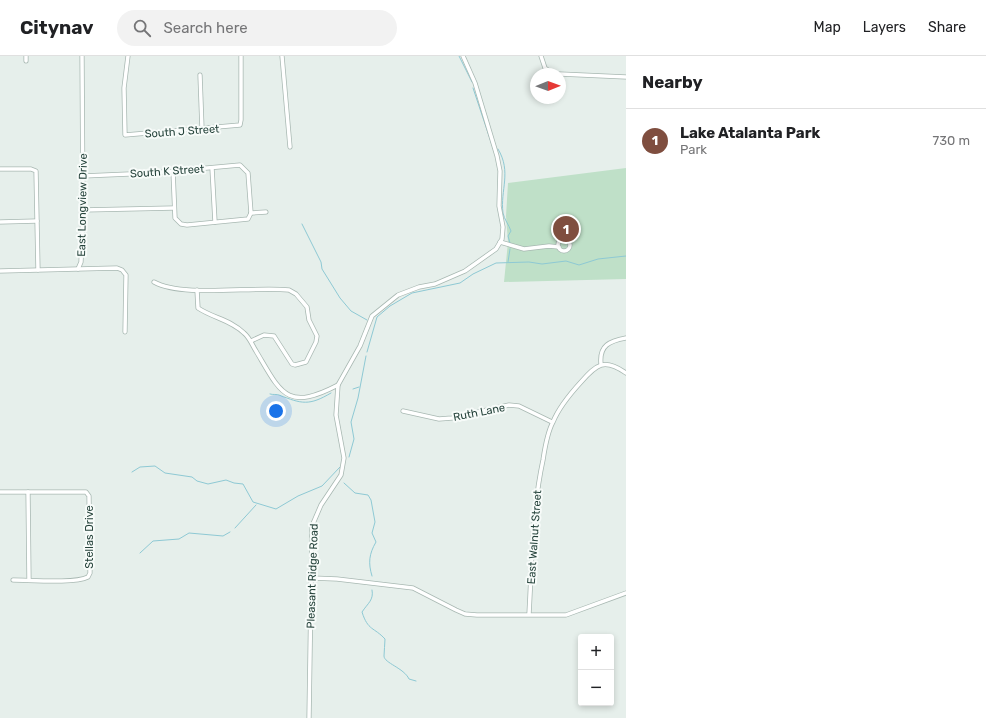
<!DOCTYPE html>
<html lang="en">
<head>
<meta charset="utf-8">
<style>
	body { margin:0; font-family:Rubik,sans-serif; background:#f2f2f2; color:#202124 }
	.controls { position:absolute; right:12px; bottom:12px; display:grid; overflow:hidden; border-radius:4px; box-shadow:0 2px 6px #0003 }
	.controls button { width:36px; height:36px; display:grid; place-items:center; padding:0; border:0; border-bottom:1px solid #e0e0e0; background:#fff; color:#202124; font:20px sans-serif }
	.compass { position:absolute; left:530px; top:12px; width:36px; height:36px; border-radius:50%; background:#fff; box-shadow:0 2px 6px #0003; rotate:89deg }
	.you { position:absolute; left:276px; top:355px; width:14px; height:14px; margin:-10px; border:3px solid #fff; border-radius:50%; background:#1a73e8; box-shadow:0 0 0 6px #1a73e833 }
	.badge { display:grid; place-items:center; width:26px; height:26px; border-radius:50%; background:#7f4e3f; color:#fff; font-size:13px; font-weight:700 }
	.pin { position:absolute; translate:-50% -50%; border:2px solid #fff; box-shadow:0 1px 4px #0006 }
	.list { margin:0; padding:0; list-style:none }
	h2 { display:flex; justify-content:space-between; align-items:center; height:52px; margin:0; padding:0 16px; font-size:17px }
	h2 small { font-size:13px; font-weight:400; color:#757577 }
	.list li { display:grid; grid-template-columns:26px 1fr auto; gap:12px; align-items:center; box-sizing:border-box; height:64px; padding:0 16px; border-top:1px solid #e0e0e0 }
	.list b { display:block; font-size:15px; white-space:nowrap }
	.list p { margin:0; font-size:13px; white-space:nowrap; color:#757577 }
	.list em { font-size:13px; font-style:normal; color:#757577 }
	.icon { flex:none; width:22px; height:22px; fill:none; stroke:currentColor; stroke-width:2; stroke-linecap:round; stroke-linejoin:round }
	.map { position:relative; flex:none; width:626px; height:662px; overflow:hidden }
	header { display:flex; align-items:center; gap:24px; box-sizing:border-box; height:56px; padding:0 20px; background:#fff; border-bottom:1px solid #e0e0e0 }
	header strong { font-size:19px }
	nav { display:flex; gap:22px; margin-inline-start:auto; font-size:14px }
	.search { width:280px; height:36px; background:#f2f2f2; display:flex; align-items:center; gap:10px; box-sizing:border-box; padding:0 14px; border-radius:22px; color:#757577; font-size:15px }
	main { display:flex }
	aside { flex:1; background:#fff }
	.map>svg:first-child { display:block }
	.green { fill:#bfe0c8 }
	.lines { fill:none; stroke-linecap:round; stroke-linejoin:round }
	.stream { stroke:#8ec9d4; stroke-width:1 }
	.minor-casing { stroke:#a8b8b2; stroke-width:5 }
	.minor { stroke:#fff; stroke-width:3.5 }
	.labels { text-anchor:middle; stroke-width:4; stroke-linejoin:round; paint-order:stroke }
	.street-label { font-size:11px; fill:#24423a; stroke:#f7fbf9 }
</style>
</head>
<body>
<header>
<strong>Citynav</strong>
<div class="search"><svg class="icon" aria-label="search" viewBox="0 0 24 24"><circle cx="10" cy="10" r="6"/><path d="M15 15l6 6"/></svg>Search here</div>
<nav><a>Map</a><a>Layers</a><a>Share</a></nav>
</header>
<main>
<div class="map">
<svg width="626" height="662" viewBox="0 0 626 662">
	<rect width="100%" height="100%" fill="#e6efeb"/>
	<!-- green -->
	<path class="green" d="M626 112V223L504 226 508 186 506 160 508 127Z"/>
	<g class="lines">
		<!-- stream -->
		<g class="stream">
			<path d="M459 0 472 26"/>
			<path d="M473 32 492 89"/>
			<path d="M498 93C512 116 500 134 503 157 504 163 509 169 511 175L508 180 510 187"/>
			<path d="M302 168 321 206 322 213 340 242 351 255 367 264"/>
			<path d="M508 206 510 193"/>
			<path d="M367 296 377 261 390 250 412 237 460 227 473 218 496 207 529 206 542 208 566 205 579 209 598 203 626 200"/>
			<path d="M353 333 359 331"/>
			<path d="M270 338C273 339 277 338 279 339 302 348 309 350 331 337"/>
			<path d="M349 401 354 383 351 366 358 342 366 300"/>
			<path d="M132 416 140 411 155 410 165 417 192 421 197 425 208 428 226 424 234 427 243 428 253 446 276 453 298 440 322 430 340 411"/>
			<path d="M344 427 355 437 368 439 371 444 375 466 372 477 376 486C369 498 368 507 372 520"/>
			<path d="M235 472 256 449"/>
			<path d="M140 497 153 485 179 483 189 477 223 480 230 476"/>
			<path d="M372 534C374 544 368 547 362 556 368 575 374 571 385 583 385 589 384 594 384 600 384 607 404 612 409 623L416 625"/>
		</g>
		<!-- minor casing -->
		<g class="minor-casing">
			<g id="minor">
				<path d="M26 0V5"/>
				<path d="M128 0 124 32 125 79 240 69 241 64V0"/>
				<path d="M282 0 290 91"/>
				<path d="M541 0 545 12 553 18"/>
				<path d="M560 18 626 21"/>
				<path d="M200 19 202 73"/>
				<path d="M212 112 215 166"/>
				<path d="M0 113H31L36 115 38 214"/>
				<path d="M173 115 175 162 181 168 187 169 248 163 251 157"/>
				<path d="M83 120 152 117 240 109 248 117 251 157"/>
				<path d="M83 154 174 152"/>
				<path d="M251 157 266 156"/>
				<path d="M0 166 37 165"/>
				<circle cx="564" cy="189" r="6"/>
				<path d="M500 186 524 193 549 190 559 191"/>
				<path d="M78 213 81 206 83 154 82 0"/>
				<path d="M0 215 117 212 122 214 126 219 125 276"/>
				<path d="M154 226C183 242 253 230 289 234L296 238 307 251 309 264 317 280 316 286 306 306 295 309 292 308 274 280 264 279 251 285"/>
				<path d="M197 234 198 252C213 262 231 264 244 277 250 282 252 289 256 295 281 337 286 356 338 329"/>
				<path d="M601 308C599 289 610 285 626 282"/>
				<path d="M403 355 439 363 452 362 509 349 519 350 552 366"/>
				<path d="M0 436H86L89 440 90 517 88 521C74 528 30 524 13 524"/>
				<path d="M28 436 29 524"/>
				<path d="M312 522 337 523 413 532 456 554 465 558 477 559H566L626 537"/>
				<path d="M529 558C532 506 532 455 543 404 545 391 547 377 553 366 559 351 570 338 581 326 597 308 604 302 626 317"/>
				<path d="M309 662 312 470 321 449 341 419 344 402 336 359 338 329 360 290 372 260 398 239 419 231 435 228 465 215 496 193 502 183 503 171 499 150 500 115 497 100 475 27 463 0"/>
			</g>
		</g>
		<!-- minor -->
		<use href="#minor" class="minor"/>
	</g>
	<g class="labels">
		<!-- street labels -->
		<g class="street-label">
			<text transform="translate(182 75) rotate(-4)" y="4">South J Street</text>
			<text transform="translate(167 115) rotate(-4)" y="4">South K Street</text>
			<text transform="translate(82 149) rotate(-89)" y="4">East Longview Drive</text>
			<text transform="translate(479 356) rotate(-11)" y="4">Ruth Lane</text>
			<text transform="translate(89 481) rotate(-90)" y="4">Stellas Drive</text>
			<text transform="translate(534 481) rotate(-86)" y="4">East Walnut Street</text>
			<text transform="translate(312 520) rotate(-88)" y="4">Pleasant Ridge Road</text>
		</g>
	</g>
</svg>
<div class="controls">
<button>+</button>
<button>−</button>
</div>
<svg class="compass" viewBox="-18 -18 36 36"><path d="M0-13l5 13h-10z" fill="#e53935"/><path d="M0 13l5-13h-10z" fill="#757577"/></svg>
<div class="you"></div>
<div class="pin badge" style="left:566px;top:173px">1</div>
</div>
<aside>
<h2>Nearby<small></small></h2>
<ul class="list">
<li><span class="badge">1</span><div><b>Lake Atalanta Park</b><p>Park</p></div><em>730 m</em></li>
</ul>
</aside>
</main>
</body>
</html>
